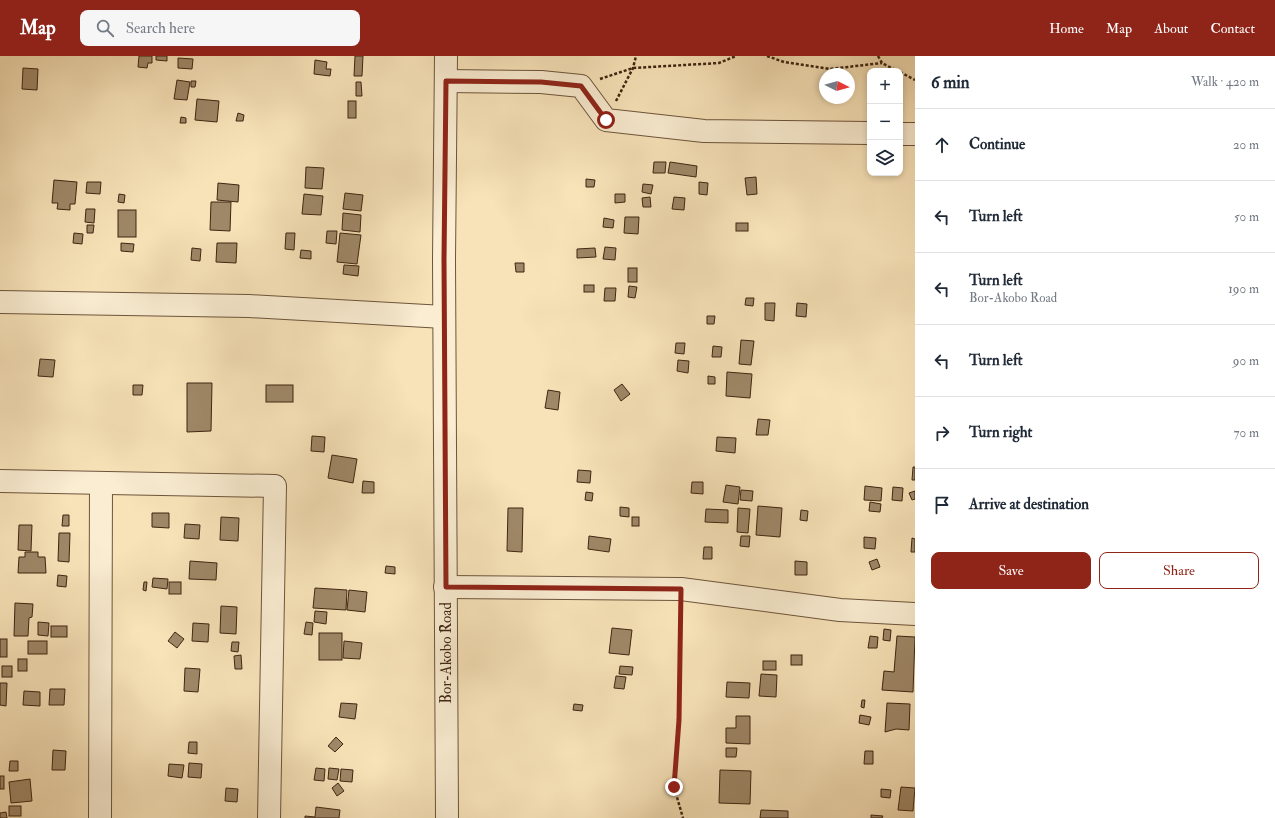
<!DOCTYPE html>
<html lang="en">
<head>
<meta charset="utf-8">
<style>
	body { margin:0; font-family:"IM FELL Double Pica",serif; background:#f6f6f7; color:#1f2937 }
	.controls { position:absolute; right:12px; top:12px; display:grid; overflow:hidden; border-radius:8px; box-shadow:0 2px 6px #0003 }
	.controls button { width:36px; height:36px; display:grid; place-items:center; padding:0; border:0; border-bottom:1px solid #e0e1e3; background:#fff; color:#1f2937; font:20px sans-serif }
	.compass { position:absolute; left:819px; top:12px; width:36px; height:36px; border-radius:50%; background:#fff; box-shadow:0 2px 6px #0003; rotate:96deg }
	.stop { position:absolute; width:12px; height:12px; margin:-9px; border:3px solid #8f2418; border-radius:50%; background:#fff }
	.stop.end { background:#8f2418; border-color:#fff; box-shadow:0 1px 4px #0008 }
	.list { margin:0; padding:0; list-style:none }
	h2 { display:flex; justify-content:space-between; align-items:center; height:52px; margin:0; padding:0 16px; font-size:17px }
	h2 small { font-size:13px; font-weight:400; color:#747a83 }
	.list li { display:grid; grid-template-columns:26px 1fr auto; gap:12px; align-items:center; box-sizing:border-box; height:72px; padding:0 16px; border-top:1px solid #e0e1e3 }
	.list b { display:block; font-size:15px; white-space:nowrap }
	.list p { margin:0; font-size:13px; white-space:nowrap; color:#747a83 }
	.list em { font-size:13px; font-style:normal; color:#747a83 }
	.actions { display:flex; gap:8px; padding:12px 16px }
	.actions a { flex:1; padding:9px 0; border:1px solid #8f2418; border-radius:8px; text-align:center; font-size:14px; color:#8f2418 }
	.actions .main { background:#8f2418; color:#fff }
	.icon { flex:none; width:22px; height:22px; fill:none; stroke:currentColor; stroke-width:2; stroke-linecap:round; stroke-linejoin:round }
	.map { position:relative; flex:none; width:915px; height:762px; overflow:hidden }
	header { display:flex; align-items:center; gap:24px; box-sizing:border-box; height:56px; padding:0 20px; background:#8f2418; color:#fff }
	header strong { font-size:19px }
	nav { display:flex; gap:22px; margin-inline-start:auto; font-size:14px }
	.search { width:280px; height:36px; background:#f6f6f7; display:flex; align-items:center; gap:10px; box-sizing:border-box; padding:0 14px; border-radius:8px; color:#747a83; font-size:15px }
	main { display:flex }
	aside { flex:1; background:#fff }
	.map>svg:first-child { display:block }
	.building { fill:#9f8868; stroke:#3f2511 }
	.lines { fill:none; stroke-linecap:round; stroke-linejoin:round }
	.minor-casing { stroke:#6d543b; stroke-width:24 }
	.path { stroke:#3f2511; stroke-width:2.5; stroke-dasharray:3 2; stroke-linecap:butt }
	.minor { stroke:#faedd2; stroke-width:22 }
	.route { stroke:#8f2418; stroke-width:5 }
	.labels { text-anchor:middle; stroke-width:4; stroke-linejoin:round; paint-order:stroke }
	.street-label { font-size:15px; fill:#3f2511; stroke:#faedd2 }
</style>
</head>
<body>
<header>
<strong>Map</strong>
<div class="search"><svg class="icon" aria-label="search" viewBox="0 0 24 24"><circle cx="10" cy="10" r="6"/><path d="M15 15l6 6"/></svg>Search here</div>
<nav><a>Home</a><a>Map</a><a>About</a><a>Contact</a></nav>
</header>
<main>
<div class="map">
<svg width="915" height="762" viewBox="0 0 915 762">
	<rect width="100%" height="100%" fill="#f8e3b9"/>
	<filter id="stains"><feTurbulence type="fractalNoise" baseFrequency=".005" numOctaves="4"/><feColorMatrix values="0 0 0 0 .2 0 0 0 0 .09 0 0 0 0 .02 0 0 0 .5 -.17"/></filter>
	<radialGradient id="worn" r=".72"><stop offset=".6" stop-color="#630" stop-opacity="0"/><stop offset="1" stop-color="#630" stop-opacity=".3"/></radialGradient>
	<!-- building -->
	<g class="building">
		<path d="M139 0H152V7H148L147 12 138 11Z"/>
		<path d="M156 0H167V5L156 4Z"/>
		<path d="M355 0H363L362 20H354Z"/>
		<path d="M178 2 193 3 192 13 178 12Z"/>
		<path d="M315 4 327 6 326 13H331L330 20 314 18Z"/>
		<path d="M23 12 38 13 37 34 22 33Z"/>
		<path d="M177 24 190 26 187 44 174 43Z"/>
		<path d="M191 25H196L195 31H191Z"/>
		<path d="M356 26H361L362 40H356Z"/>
		<path d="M197 43 219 45 217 66 195 64Z"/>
		<rect x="348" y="45" width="8" height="17"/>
		<path d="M238 57 244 59 243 65H236Z"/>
		<path d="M181 61 186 62V67H180Z"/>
		<path d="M654 106H666L665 117H653Z"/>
		<path d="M670 106 697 110 696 121 668 117Z"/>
		<path d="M306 111 324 112 322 133 305 132Z"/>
		<path d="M756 121 757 138 747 139 745 122Z"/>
		<path d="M586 123 595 124 594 131H586Z"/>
		<path d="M54 124 77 126 75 148H70V154L57 153 58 147H52Z"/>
		<path d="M87 126H101L100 138 86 137Z"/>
		<path d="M699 126 708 127 707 139 699 138Z"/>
		<path d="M218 127 239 129 238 146 217 144Z"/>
		<path d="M643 128 653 129 651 138 642 136Z"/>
		<path d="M345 137 363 139 361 155 343 153Z"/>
		<path d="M119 138 125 139 124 147 118 146Z"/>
		<path d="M304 138 323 140 321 159 302 158Z"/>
		<path d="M615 138H625V146L615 147Z"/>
		<path d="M650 141 651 151H643L642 142Z"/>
		<path d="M674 141 685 142 684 154 672 153Z"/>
		<path d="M211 146H231L230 175 210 174Z"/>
		<path d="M86 153H95L94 167 85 166Z"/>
		<rect x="118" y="154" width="18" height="27"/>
		<path d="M343 157 361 159 360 176 342 174Z"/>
		<path d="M625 161H639L638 178 624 177Z"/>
		<path d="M604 162 614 164 613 172 603 171Z"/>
		<rect x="736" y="167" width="12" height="8"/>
		<path d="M87 169H94L93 177H87Z"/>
		<path d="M327 175H337L336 188 326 187Z"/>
		<path d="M74 177 83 178 82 188 73 187Z"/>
		<path d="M286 177H295L294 194 285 193Z"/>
		<path d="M340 177 361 179 357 208 337 206Z"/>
		<path d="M121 187 134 188 133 196 121 195Z"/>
		<path d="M217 187H237L236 207 216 206Z"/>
		<path d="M605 191 616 192 615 204 603 203Z"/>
		<path d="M192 192 201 193 200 205 191 204Z"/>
		<path d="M595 192 596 201 577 202V193Z"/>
		<path d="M301 194 311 195V203L300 202Z"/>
		<path d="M515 207H524V216H516Z"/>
		<path d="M344 209 359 210 358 220 343 218Z"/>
		<rect x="628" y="212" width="9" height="14"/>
		<rect x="584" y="229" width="10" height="7"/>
		<path d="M629 230 637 231 635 242 628 241Z"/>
		<path d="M605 232H616L615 245H604Z"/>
		<path d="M746 242H754L753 250 745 249Z"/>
		<path d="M765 247H775L774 265 765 264Z"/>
		<path d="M797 247 807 248 806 261 796 260Z"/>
		<path d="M707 260H715L714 268H707Z"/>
		<path d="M741 284 754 285 751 309 739 308Z"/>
		<path d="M676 287H685L684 298 675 297Z"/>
		<path d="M713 290 722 291 721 301H712Z"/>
		<path d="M40 303 55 304 53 321 38 320Z"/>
		<path d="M678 304 689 305 688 317 677 315Z"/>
		<path d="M727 316 752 318 750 342 726 340Z"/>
		<path d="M708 320 715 321V328H708Z"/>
		<path d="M187 327H212L211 375 187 376Z"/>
		<path d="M622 328 630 338 621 345 614 334Z"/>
		<path d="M133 329H143L142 339H133Z"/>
		<rect x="266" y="329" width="27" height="17"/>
		<path d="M548 334 560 336 558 354 545 352Z"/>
		<path d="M758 363 770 364 768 379H756Z"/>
		<path d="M312 380 325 381 324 396 311 395Z"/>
		<path d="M717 381 736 382 735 397 716 395Z"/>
		<path d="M332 399 357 403 353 427 328 422Z"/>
		<path d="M913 411H915V424H912Z"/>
		<path d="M578 414 591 415 590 427 577 426Z"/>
		<path d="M363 425 374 426V437H362Z"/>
		<path d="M692 426H703V438L691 437Z"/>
		<path d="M726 429 740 431 738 448 723 446Z"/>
		<path d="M865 430 882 432 881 445 864 444Z"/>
		<path d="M893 431 903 432 902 445 892 444Z"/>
		<path d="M741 434 753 435 752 445 740 444Z"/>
		<path d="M915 435V443L912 444 909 437Z"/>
		<path d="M586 436 593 437 592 445 585 444Z"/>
		<path d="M870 446 881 448 880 456 869 455Z"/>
		<path d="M758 450 782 452 780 481 756 479Z"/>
		<path d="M620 451 629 452V461L620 460Z"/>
		<path d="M508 452H523L522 496 507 495Z"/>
		<path d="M738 452 750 453 748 477 737 476Z"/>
		<path d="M706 453 728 454V467L705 466Z"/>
		<path d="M801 454 808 455 807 465 800 464Z"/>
		<path d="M152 457H169V472L152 471Z"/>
		<path d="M63 459H69V470H62Z"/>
		<path d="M221 461 239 462 238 485 220 484Z"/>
		<rect x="632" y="461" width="7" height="9"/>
		<path d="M185 468 200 469 199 483 184 482Z"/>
		<path d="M19 469H32L31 495 18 494Z"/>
		<path d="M59 477H70L69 506 58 505Z"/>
		<path d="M589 480 611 483 609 496 588 493Z"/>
		<path d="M741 480H750L749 491 740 490Z"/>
		<path d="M864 481 876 482 875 493 864 492Z"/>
		<path d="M912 482 915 483V496H911Z"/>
		<path d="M704 491H712V503H703Z"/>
		<path d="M25 496H38V501H45L46 517H18L19 501H25Z"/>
		<path d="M877 503 880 511 872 514 869 506Z"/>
		<path d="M190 505 217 507 216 524 189 523Z"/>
		<path d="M795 505 807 506V519H795Z"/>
		<path d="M386 510 395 511V518L385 517Z"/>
		<path d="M58 519 67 520 66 531 57 530Z"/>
		<path d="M153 522 168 523 167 533 152 531Z"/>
		<path d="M144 526H147L146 535 143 534Z"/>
		<rect x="169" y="526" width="12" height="12"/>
		<path d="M315 532 347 534 346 554 313 552Z"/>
		<path d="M349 534 367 536 365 556 347 554Z"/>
		<path d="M15 547 33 548 32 561 29 562 28 580H14Z"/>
		<path d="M221 550 237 551 236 578 220 577Z"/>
		<path d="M315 555 327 556 326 568 314 566Z"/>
		<path d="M38 566 49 567 48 580 38 579Z"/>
		<path d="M306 566 313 567 312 579 304 578Z"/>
		<path d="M193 567 209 568 208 586 192 585Z"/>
		<rect x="51" y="570" width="16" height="11"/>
		<path d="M612 572 632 574 629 599 609 597Z"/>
		<path d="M884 573 891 574 890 585 883 584Z"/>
		<path d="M175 576 184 583 177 592 168 585Z"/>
		<rect x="319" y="577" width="23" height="27"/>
		<path d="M870 580 878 581 877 592H868Z"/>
		<path d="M897 580 915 581 913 636 882 634 884 615 894 616Z"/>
		<rect x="0" y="583" width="7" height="18"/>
		<rect x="28" y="585" width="19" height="13"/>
		<path d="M344 585 362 587 360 603 343 602Z"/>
		<path d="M232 586H239L238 596 231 595Z"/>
		<path d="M241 599 242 613H235L234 600Z"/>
		<rect x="791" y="599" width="11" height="10"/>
		<rect x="18" y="603" width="9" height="12"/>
		<rect x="763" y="605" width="13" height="9"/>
		<rect x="2" y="610" width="10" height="11"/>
		<path d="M620 610 633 611 632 619 619 618Z"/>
		<path d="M185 612 200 613 198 636 184 635Z"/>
		<path d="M761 618 777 619 776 641 759 640Z"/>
		<path d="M616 620 626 621 624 633 614 632Z"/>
		<path d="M727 626 750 627 749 642 726 641Z"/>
		<path d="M0 627H7L6 650 0 649Z"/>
		<path d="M50 633H65L64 649H49Z"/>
		<path d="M24 635 40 636V650L23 649Z"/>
		<path d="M862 644H865L864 652 861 651Z"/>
		<path d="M341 647 357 648 355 663 339 661Z"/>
		<path d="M887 647 910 648 909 674 896 673 885 676Z"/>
		<path d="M574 648 583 649 582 655 573 654Z"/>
		<path d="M860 659 871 661 869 669 859 667Z"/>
		<path d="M736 660H750V688L726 687V672H736Z"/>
		<path d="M336 681 343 688 335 696 328 690Z"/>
		<path d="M189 686H197V698L188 697Z"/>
		<path d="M726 692H737L736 701H726Z"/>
		<path d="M53 694 66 695 65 714H52Z"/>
		<path d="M865 695H873V708H864Z"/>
		<path d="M10 705H18V715H9Z"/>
		<path d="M189 707 202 708 201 722 188 721Z"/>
		<path d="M169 708 184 709 182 722 168 720Z"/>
		<path d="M316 712 325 713 324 725 314 724Z"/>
		<path d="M329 712 339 713 337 724 328 723Z"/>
		<path d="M341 713 353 714 352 726 340 725Z"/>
		<path d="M720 714 751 715 750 748 719 747Z"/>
		<rect x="0" y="720" width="4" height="13"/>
		<path d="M30 723 32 745 11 747 9 726Z"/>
		<path d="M338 727 344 735 337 740 332 732Z"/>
		<path d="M901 731 915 732 913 755 898 754Z"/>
		<path d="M226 732 238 733 237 746 225 745Z"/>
		<path d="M881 733 891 734 890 742 881 741Z"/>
		<rect x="9" y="750" width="12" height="10"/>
		<path d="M316 751 340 754 339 762H305V760L315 761Z"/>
		<path d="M761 754 788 755V762H760Z"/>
		<path d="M6 756 7 762H0V757Z"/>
		<path d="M871 759 883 760 882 762H871Z"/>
	</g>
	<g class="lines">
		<!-- minor casing -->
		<g class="minor-casing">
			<g id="minor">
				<path d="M446 0 444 204 447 762"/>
				<path d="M446 25 541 26 581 30 606 64 704 75 870 77"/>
				<path d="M900 78H915"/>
				<path d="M0 246 249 250 444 261"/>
				<path d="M0 425 275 430 269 762"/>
				<path d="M445 531 681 533 840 554 915 558"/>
				<path d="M100 762 101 427"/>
			</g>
		</g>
		<!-- path -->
		<g class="path">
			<path d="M767 0 784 6 830 13 882 7"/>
			<path d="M878 0 882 7 897 15"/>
			<path d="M900 16 915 24"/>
			<path d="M600 23 633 12 719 7 736 0"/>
			<path d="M616 45 633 12 636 0"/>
			<path d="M681 552 679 664 674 731 683 762"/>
		</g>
		<!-- minor -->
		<use href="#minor" class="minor"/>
	</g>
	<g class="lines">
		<!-- route -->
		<path class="route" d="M606 64 581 30 541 26 446 25 444 204 446 531 681 533 679 664 674 731"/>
	</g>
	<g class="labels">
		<!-- street labels -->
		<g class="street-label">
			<text transform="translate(446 597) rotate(-90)" y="5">Bor-Akobo Road</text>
		</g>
	</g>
	<rect width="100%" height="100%" filter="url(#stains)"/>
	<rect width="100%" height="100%" fill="url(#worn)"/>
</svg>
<div class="controls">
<button>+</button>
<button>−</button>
<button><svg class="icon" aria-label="layers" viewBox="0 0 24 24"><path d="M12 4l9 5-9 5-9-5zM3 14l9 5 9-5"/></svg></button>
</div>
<svg class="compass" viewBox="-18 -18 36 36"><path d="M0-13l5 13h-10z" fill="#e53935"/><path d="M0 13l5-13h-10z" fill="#747a83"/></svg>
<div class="stop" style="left:606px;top:64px"></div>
<div class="stop end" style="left:674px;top:731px"></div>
</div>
<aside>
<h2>6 min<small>Walk · 420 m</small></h2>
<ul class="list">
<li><svg class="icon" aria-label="ahead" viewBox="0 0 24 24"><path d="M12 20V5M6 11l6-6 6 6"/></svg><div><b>Continue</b></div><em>20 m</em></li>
<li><svg class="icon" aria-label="left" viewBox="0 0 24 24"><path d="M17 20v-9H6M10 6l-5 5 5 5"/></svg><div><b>Turn left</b></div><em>50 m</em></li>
<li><svg class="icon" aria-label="left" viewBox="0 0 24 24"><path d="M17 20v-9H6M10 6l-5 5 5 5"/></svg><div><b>Turn left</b><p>Bor-Akobo Road</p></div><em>190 m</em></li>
<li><svg class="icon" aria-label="left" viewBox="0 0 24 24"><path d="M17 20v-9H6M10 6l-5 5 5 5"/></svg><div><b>Turn left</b></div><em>90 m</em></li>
<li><svg class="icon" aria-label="right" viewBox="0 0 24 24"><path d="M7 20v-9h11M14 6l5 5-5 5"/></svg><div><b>Turn right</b></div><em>70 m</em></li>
<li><svg class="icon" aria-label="arrive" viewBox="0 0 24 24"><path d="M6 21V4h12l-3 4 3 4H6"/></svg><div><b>Arrive at destination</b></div></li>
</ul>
<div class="actions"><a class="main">Save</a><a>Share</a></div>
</aside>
</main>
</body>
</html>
